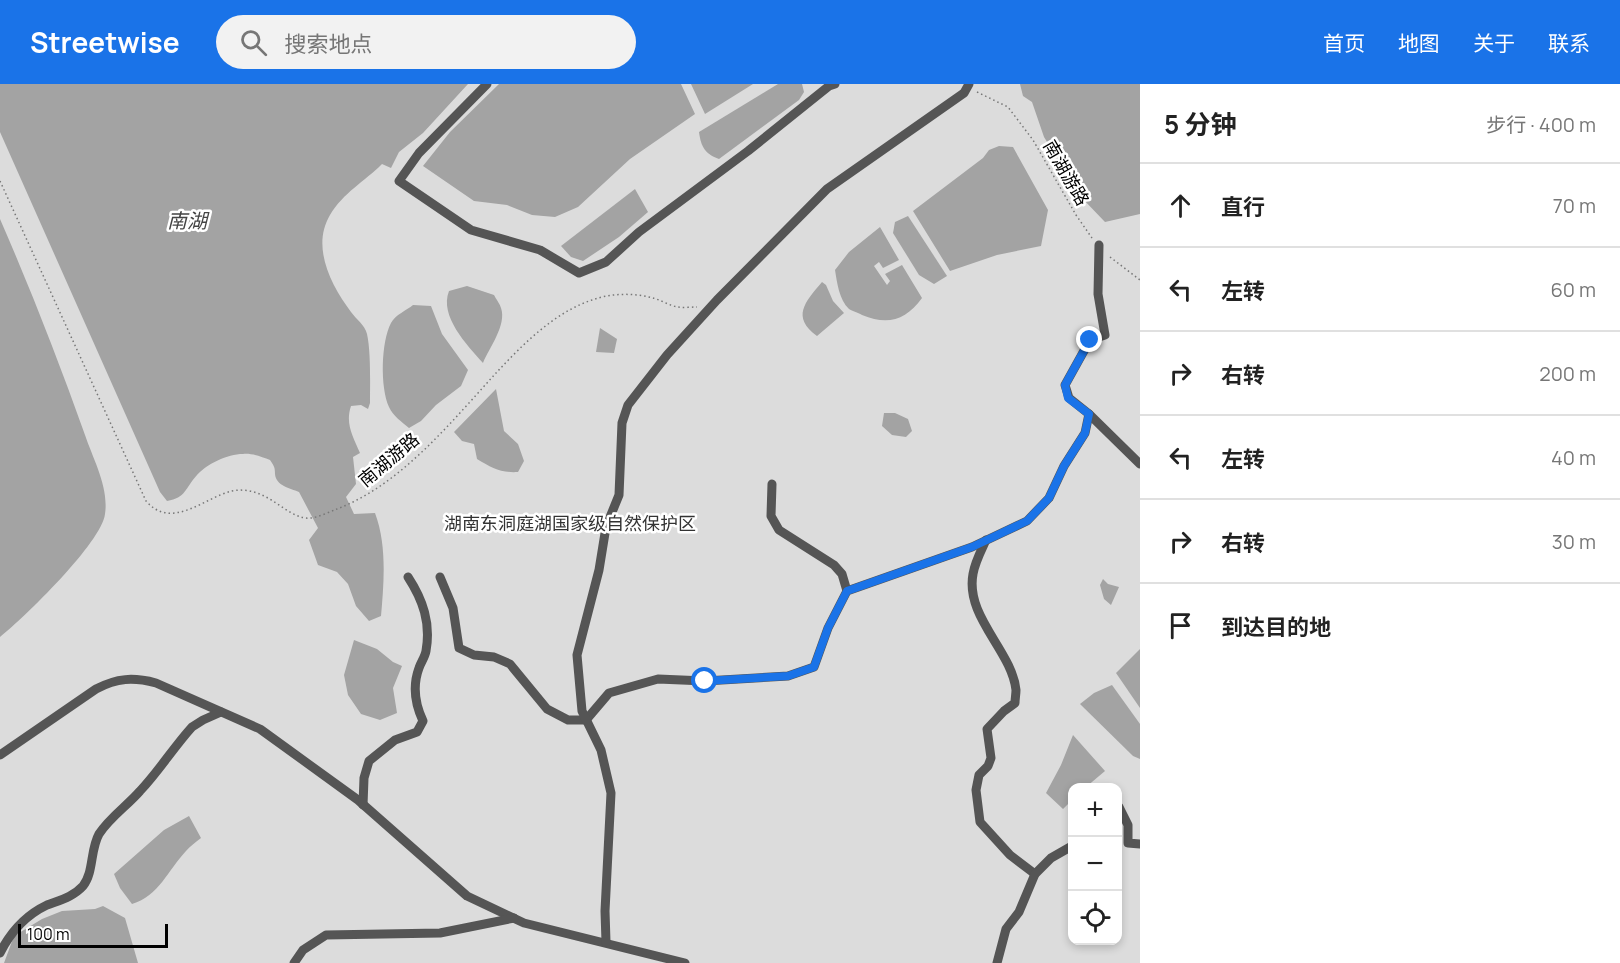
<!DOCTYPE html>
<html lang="zh">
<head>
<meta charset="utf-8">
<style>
	body { margin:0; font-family:Manrope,"Noto Sans SC",sans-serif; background:#f2f2f2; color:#222 }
	.controls { position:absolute; right:18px; bottom:18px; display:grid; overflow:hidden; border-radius:12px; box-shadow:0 3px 9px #0003 }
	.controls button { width:54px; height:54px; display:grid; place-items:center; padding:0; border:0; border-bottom:2px solid #e0e0e0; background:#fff; color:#222; font:30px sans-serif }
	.scale { position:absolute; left:18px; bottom:15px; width:150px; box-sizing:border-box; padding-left:6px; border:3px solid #000; border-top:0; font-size:16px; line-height:21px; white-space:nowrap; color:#000; -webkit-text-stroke:4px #fff; paint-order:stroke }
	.stop { position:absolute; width:18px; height:18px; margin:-14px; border:4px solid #1a73e8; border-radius:50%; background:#fff }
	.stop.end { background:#1a73e8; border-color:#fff; box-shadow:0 2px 6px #0008 }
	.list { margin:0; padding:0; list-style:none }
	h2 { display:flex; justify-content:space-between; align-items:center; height:78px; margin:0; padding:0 24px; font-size:26px }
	h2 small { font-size:20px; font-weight:400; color:#767676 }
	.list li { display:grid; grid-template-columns:39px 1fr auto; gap:18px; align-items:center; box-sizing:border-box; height:84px; padding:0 24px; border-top:2px solid #e0e0e0 }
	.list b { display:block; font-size:22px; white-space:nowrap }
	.list em { font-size:20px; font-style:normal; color:#767676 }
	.icon { flex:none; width:33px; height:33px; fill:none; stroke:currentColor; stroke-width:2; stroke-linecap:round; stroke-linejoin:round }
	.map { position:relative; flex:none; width:1140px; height:879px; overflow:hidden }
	header { display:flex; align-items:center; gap:36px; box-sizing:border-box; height:84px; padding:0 30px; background:#1a73e8; color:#fff }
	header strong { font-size:28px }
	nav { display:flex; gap:33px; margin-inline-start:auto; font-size:21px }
	.search { width:420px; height:54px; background:#f2f2f2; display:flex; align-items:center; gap:15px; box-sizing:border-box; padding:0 21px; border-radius:33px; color:#767676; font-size:22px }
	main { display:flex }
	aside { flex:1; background:#fff }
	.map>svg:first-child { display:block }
	.green { fill:#dcdcdc; fill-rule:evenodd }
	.water { fill:#a3a3a3 }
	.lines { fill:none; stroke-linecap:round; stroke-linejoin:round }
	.path { stroke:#777; stroke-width:1.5; stroke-dasharray:1.5 3; stroke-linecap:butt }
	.minor { stroke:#555; stroke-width:9 }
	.route { stroke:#1a73e8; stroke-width:8 }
	.labels { text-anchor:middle; stroke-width:5; stroke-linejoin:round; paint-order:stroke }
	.street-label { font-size:18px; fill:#000; stroke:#fff }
	.park-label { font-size:18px; fill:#333; stroke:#fff }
	.water-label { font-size:20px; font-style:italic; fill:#444; stroke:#fff }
</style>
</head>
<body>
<header>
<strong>Streetwise</strong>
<div class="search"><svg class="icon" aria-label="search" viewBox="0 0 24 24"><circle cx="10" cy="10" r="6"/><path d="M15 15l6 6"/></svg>搜索地点</div>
<nav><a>首页</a><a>地图</a><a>关于</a><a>联系</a></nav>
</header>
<main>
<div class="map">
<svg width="1140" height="879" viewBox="0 0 1140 879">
	<rect width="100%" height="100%" fill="#fff"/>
	<!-- green -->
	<path class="green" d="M0 0H1140V879H0ZM1072 704H1118V856H1072Z"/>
	<!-- water -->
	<g class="water">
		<path d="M0 0H468L423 49 399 68 391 84 382 80C365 97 343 109 330 131 311 163 331 201 351 228 356 235 365 241 367 250 371 268 370 300 370 319L368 325 361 321 351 322C345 340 353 352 360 369L353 373 356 400 346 413 354 430 375 429C387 461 384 498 381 532L369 537 356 522 348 500 337 488 318 481 309 456 318 444 299 408C290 404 276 402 275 390 275 383 274 382 270 376 262 373 252 369 243 370 227 370 207 380 197 391 185 404 186 414 167 417L160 408 0 48Z"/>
		<path d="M499 0H681L695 30 630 75 578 123 555 133 532 131 507 121 474 117 423 82 450 48Z"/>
		<path d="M691 0H753L705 30Z"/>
		<path d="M778 0H802L804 8 799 16 719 75C705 70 701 63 699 48Z"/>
		<path d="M1020 0H1140V130L1105 138 1082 114 1044 53 1032 18 1023 12Z"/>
		<path d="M999 62 1013 63 1048 126 1041 162 997 171 950 187 913 127 983 74 989 66Z"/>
		<path d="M635 105 648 128 619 153 583 177 571 173 561 162Z"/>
		<path d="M908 132 947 192 934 200 919 191 893 149 895 138Z"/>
		<path d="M0 135C31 206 59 278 85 351 93 375 109 403 105 430 102 458 24 534 0 553Z"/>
		<path d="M880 143 899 176 883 184 879 178 874 182 887 201 890 197 885 190 902 181 922 214C906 236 888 242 862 231 859 229 852 227 849 225 839 216 837 198 835 186L849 168Z"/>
		<path d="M822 198 826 201 833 217 844 229 817 252C791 233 805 218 822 198Z"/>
		<path d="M467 202 494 211C496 215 500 220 501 224 507 241 489 264 483 279 467 261 439 232 449 207Z"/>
		<path d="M413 221 431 222 442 250 468 286 461 302 436 321 421 337 409 344C402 338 393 332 389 323 380 303 381 258 391 239 395 231 407 226 413 221Z"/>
		<path d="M600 244 617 255 614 269 596 268Z"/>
		<path d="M496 305 504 347 518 360 524 377 518 388C500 389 492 384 477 375L474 360 462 357 454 348Z"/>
		<path d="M884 329H895L908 335 912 347 906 353 892 351 882 342Z"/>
		<path d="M1103 495 1108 500 1119 503 1111 521 1104 515 1100 501Z"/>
		<path d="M354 556 377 565 393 578 402 582 393 604 397 629 380 636 361 630 348 611 344 591Z"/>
		<path d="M1140 565V624L1116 589Z"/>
		<path d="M1112 601 1140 640V675L1133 672 1080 620 1094 609Z"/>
		<path d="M1073 651 1105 687 1086 703 1072 704V716L1063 725 1046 709 1061 681Z"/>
		<path d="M189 732 201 754C196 758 190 762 186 767 168 786 159 812 132 820L120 804 114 790 164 746Z"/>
		<path d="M103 822 125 834 138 879H4L14 852 42 835 62 827 95 825Z"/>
	</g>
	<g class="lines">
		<!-- path -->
		<g class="path">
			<path d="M977 8 1008 23 1033 56 1076 131 1092 154"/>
			<path d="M0 97 146 417C172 447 205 413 232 407 268 400 287 437 311 434 319 433 329 428 337 425 402 400 451 338 497 288 524 259 556 227 595 215 613 209 634 209 653 214 661 216 670 222 678 223 684 224 691 223 697 223"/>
			<path d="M1110 173 1140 196"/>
		</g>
		<!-- minor -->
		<g class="minor">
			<path d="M487 0 419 69 399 97 471 146 540 166 579 189 606 178 639 148 748 67 829 2 835 0"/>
			<path d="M1089 330 1140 380"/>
			<path d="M772 400 771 432 779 446 834 481 842 490 847 507"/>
			<path d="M986 456C981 467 975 478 973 490 965 533 1012 567 1016 606 1016 610 1015 615 1015 619L1004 627 987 645 991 674 988 682 979 691 976 706 980 738 1010 771 1035 790"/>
			<path d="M440 493 453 524 459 564 474 571 494 573 510 580 547 625 568 636H586L609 609 658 595 705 597 788 592 814 583 828 544 847 507 972 463 1027 437 1049 414 1064 382 1085 349 1089 330 1069 314 1065 301 1090 256 1105 251 1098 210 1099 161"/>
			<path d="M0 671 96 605C117 594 133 593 156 599L260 645 358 716 467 812 524 839 685 879"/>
			<path d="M363 721 364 694 369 677 395 656 417 648 423 637C415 620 412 603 419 584 421 578 425 573 426 567 431 539 423 516 408 493"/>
			<path d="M1118 724 1119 723 1128 741V759L1140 760"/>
			<path d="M606 858 605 827 611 709 601 666 582 627 577 571 599 486 606 443 619 411 622 339 628 321 667 271 717 216 827 105 964 9 969 0"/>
			<path d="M0 869C10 849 26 831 47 821 60 816 73 813 83 802 94 788 90 766 99 750 110 733 127 722 140 707 159 687 173 664 192 643L203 636 221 628"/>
			<path d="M294 879 303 866 326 851 440 849 514 834"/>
			<path d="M997 879 1006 845 1019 828 1035 790 1051 774 1072 762"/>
		</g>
	</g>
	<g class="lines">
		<!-- route -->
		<path class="route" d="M705 597 788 592 814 583 828 544 847 507 972 463 1027 437 1049 414 1064 382 1085 349 1089 330 1068 314 1065 301 1090 256"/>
	</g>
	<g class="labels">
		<!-- street labels -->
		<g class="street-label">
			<text transform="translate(1066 89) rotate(60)" y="6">南湖游路</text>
			<text transform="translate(389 376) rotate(-40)" y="6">南湖游路</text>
		</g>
		<!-- park labels -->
		<g class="park-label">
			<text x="570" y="446">湖南东洞庭湖国家级自然保护区</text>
		</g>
		<!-- water labels -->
		<g class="water-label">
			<text x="187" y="144">南湖</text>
		</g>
	</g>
</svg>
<div class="controls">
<button>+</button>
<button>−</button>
<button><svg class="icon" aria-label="locate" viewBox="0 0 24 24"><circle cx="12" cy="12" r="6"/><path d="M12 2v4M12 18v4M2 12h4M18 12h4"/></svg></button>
</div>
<div class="scale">100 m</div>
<div class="stop" style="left:705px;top:597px"></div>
<div class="stop end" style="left:1090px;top:256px"></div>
</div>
<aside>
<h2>5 分钟<small>步行 · 400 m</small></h2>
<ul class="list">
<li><svg class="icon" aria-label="ahead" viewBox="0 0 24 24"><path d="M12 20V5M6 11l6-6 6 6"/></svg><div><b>直行</b></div><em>70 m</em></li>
<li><svg class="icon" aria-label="left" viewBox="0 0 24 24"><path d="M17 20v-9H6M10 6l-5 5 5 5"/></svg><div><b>左转</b></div><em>60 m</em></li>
<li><svg class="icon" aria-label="right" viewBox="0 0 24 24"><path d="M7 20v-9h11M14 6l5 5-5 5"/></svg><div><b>右转</b></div><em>200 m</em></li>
<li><svg class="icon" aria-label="left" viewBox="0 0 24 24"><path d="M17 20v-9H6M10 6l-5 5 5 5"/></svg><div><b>左转</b></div><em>40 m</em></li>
<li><svg class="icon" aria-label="right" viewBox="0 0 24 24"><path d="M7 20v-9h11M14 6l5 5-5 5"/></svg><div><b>右转</b></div><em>30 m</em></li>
<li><svg class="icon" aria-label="arrive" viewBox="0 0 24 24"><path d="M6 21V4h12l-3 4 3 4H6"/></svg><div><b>到达目的地</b></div></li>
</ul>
</aside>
</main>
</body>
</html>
